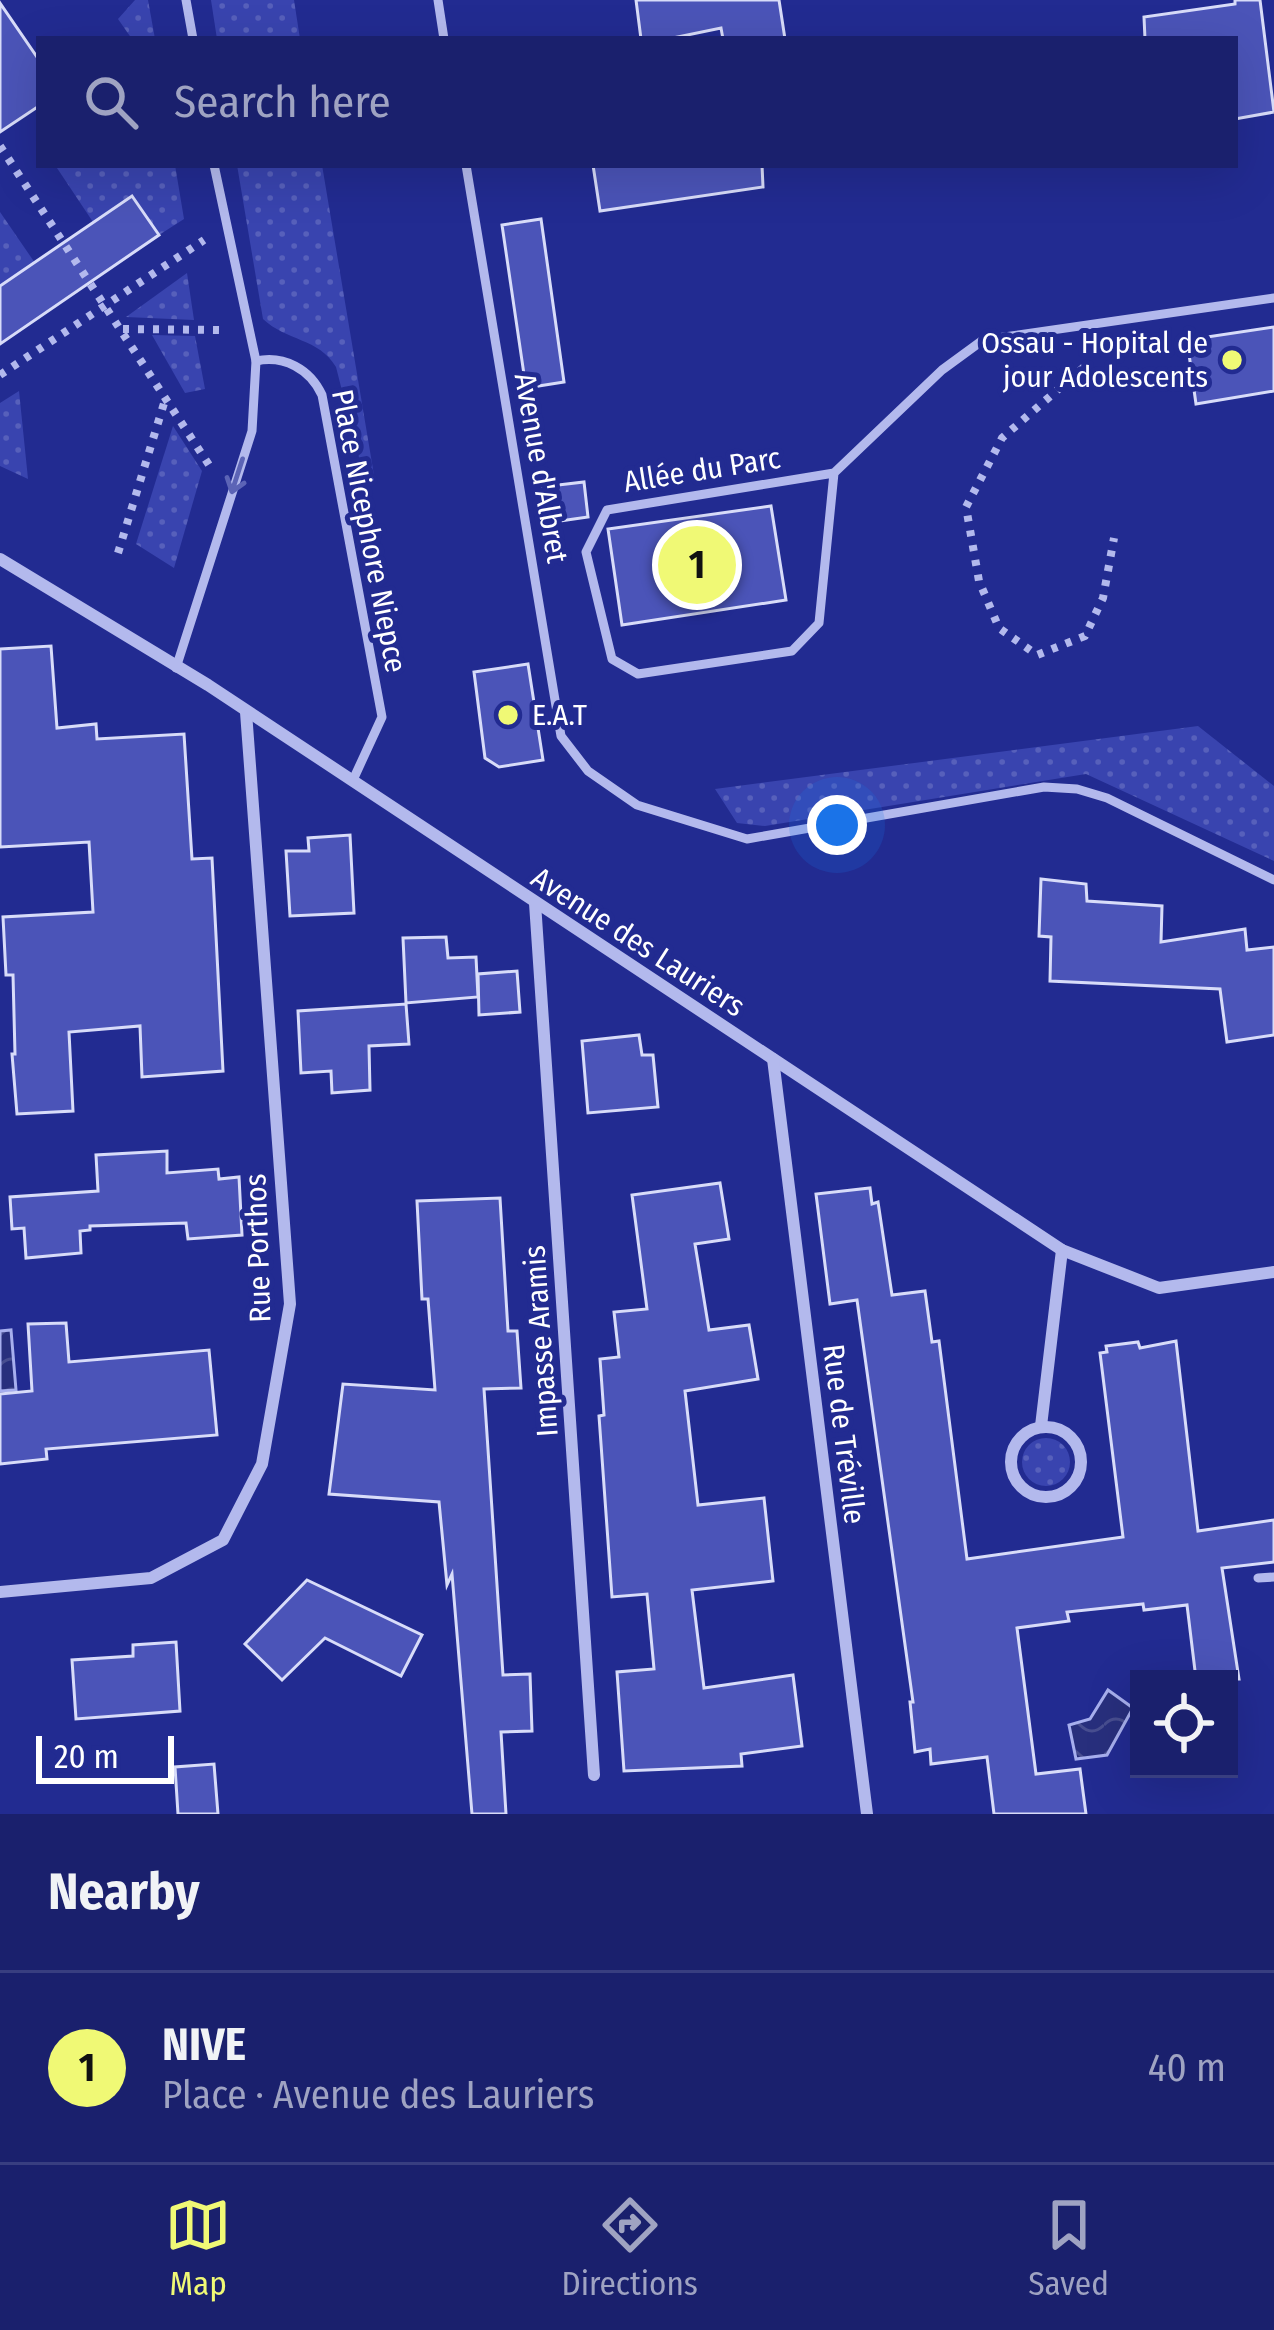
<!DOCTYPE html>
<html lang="en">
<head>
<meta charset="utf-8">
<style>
	body { margin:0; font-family:"Fira Sans Condensed",sans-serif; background:#272d75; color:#f1f3f6 }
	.controls { position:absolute; right:36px; bottom:36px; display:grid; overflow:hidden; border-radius:0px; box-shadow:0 12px 48px #0002 }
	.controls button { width:108px; height:108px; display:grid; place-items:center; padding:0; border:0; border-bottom:3px solid #383e80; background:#1a206d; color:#f1f3f6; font:60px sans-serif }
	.scale { position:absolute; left:36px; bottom:30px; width:138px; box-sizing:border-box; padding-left:12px; border:6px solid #fff; border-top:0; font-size:33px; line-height:42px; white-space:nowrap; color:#fff; -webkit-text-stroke:9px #222b91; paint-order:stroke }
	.you { position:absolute; left:837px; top:825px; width:42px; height:42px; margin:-30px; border:9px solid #fff; border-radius:50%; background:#1a73e8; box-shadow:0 0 0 18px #1a73e833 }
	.badge { display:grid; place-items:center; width:78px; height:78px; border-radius:50%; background:#f0f975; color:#111; font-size:39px; font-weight:700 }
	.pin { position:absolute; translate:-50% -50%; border:6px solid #fff; box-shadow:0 3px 12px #0006 }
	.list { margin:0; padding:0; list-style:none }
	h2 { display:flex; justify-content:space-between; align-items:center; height:156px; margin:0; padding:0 48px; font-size:51px }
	h2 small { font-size:39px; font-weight:400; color:#9fa3c2 }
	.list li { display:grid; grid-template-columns:78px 1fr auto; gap:36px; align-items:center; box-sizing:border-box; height:192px; padding:0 48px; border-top:3px solid #383e80 }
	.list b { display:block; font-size:45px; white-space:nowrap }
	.list p { margin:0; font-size:39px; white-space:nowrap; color:#9fa3c2 }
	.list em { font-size:39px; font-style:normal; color:#9fa3c2 }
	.icon { flex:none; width:66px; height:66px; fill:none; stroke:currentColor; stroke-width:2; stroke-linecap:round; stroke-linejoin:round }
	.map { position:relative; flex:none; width:1274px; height:1814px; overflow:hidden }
	.search { position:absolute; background:#1a206d; box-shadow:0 12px 48px #0002; left:36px; right:36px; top:36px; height:132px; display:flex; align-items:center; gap:30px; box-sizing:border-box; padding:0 42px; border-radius:0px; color:#9fa3c2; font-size:45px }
	.sheet { height:348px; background:#1a206d }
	nav { display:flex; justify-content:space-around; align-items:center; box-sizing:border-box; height:168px; border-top:3px solid #383e80; background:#1a206d; font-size:33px; color:#9fa3c2 }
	nav a { display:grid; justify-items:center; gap:6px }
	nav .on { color:#f0f975 }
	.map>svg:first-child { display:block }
	.grass { fill:url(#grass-dots) }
	.water { fill:url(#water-waves); stroke:#a7afee; stroke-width:3 }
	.building { fill:#4b54b8; stroke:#d8dcf9; stroke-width:3 }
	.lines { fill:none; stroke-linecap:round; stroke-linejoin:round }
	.path { stroke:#b3b9ed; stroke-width:8; stroke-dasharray:6 9; stroke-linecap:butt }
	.service { stroke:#b3b9ed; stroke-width:9 }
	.minor { stroke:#b3b9ed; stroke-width:12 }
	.oneway { stroke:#5c64b6 }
	.poi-dot { fill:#f0f975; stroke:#222b91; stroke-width:4.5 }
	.labels { text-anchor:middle; stroke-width:10; stroke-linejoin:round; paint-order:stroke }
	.poi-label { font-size:30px; fill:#fff; stroke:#222b91; text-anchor:end }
	.street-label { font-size:30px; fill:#fff; stroke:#222b91 }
</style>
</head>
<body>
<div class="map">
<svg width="1274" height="1814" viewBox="0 0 1274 1814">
	<defs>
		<pattern id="grass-dots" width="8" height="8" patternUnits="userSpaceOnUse" patternTransform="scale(3)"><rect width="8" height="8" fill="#3944af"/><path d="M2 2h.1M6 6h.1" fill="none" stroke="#5760bb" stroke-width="1.8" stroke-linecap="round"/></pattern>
		<pattern id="water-waves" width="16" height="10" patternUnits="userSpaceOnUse" patternTransform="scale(3)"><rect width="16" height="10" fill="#282f7d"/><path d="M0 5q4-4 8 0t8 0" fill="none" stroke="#484e90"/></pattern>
	</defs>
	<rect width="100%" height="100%" fill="#222b91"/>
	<!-- grass -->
	<g class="grass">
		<path d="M135 0H148L155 39H132L118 19Z"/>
		<path d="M211 0H294L300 39H217Z"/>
		<path d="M55 165H175L184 219 159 235 131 196 93 222Z"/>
		<path d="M237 165H322L375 481 364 477 336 367C319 338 286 341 263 319Z"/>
		<path d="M0 212 35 263 0 286Z"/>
		<path d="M187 273 194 320 126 317Z"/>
		<path d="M152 335 195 336 205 389 185 393Z"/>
		<path d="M19 391 28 479 0 466V403Z"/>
		<path d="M173 426 202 471 174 568 136 544Z"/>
		<path d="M1198 726 1274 786V861L1086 774 765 826 737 823 715 789Z"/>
		<circle cx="1046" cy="1462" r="24"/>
	</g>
	<!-- water -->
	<g class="water">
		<path d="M11 1330 16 1390 0 1391V1331Z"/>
		<path d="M1108 1690 1133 1708 1107 1755 1076 1759 1069 1725 1090 1719Z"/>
	</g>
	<!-- building -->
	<g class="building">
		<path d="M636 0H779L785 39H723L721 28 668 39H641Z"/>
		<path d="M1235 0H1260L1274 112 1235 119V39H1145L1144 17 1235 4Z"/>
		<path d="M0 3 39 60V106L0 132Z"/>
		<path d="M593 165H762L763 187 600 211Z"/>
		<path d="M132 196 159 235 0 344V286Z"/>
		<path d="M541 219 564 382 526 388 502 225Z"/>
		<path d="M1274 327V391L1196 404 1187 340Z"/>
		<path d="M584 482 588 517 546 523 541 487Z"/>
		<path d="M771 506 786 600 622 625 608 529Z"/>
		<path d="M51 646 57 728 96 724 97 739 184 734 192 859 212 858 223 1071 142 1077 140 1026 69 1032 73 1111 17 1114 12 1054H15L13 975H6L3 917 93 912 89 842 0 847V649Z"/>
		<path d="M528 664 543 760 499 767 485 758 474 672Z"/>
		<path d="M350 835 354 913 290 916 286 851H309L308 838Z"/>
		<path d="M1041 879 1086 884 1087 901 1162 906 1161 942 1245 929 1247 950 1274 947V1035L1227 1042 1220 989 1050 981 1051 937 1039 936Z"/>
		<path d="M446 937 448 958 476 957 478 997 406 1003 403 938Z"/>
		<path d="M517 971 520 1012 479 1015 478 974Z"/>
		<path d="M406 1004 409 1044 369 1046 370 1090 332 1093 331 1071 301 1073 298 1011Z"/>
		<path d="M639 1035 642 1055H653L658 1107 588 1113 582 1041Z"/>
		<path d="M167 1151V1173L218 1169 219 1179 239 1177 242 1235 188 1239 186 1223 90 1226V1230L80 1231 81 1253 26 1258 24 1228 12 1229 10 1197 98 1191 96 1155Z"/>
		<path d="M720 1183 729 1239 695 1244 709 1330 749 1325 758 1379 685 1391 698 1505 764 1498 773 1581 692 1590 704 1688 793 1675 802 1746 741 1754 742 1766 624 1771 617 1672 654 1669 647 1594 612 1597 599 1416 604 1415 600 1359 619 1357 614 1312 647 1309 632 1195Z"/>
		<path d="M870 1188 872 1204 878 1202 892 1295 925 1291 932 1342 939 1341 967 1559 1123 1537 1100 1353 1107 1352 1106 1346 1138 1342 1140 1348 1176 1341 1198 1531 1274 1520V1562L1222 1568 1239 1679H1196L1187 1605 1144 1610 1143 1604 1067 1612 1069 1621 1017 1628 1036 1774 1080 1769 1086 1814H994L987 1757 931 1764 930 1749 915 1752 910 1702H913L857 1300 830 1304 816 1194Z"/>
		<path d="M500 1198 508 1331H517L521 1388 484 1389 503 1675 530 1674 532 1731 501 1732 506 1814H472L452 1574 447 1585 439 1502 329 1494 343 1384 435 1390 428 1299H422L417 1201Z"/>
		<path d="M66 1323 69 1362 209 1350 217 1435 46 1449 47 1459 0 1464V1394L32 1391 28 1324Z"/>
		<path d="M307 1580 422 1635 401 1676 325 1638 282 1680 245 1644Z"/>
		<path d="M176 1642 180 1711 76 1719 72 1660 133 1656V1645Z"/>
		<path d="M214 1764 218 1814H178L175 1767Z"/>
	</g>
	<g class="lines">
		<!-- path -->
		<g class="path">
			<path d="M0 146 211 468"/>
			<path d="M123 329 222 330"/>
			<path d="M1084 367 1002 438 966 507 979 581 999 628 1037 655 1085 636 1103 598 1114 538"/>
			<path d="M0 375 204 240"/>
			<path d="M118 553 165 400"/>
		</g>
		<!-- service -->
		<g class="service">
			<path d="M186 0 193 39"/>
			<path d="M438 0 444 39"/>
			<path d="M466 165 561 736 588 771 637 805 747 839 1044 787 1077 789 1107 798 1274 880"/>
			<path d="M256 361C284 355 310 369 322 395L382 717 353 780"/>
			<path d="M834 473 819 623 792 651 638 674 612 659 586 552 607 510 834 473 942 370 983 340 1274 298"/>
			<path d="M176 668 252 431 256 361 214 165"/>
			<path d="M1258 1578 1274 1577"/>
		</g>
		<!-- minor -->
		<g class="minor">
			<path d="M0 559 208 685 1062 1250 1159 1288 1274 1272"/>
			<path d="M535 903 594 1775"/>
			<path d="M773 1059 867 1814"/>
			<path d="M1041 1426 1062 1250"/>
			<circle cx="1046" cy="1462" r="35"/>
			<path d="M0 1592 151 1578 223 1540 262 1464 290 1304 246 712"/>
		</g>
	</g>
	<!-- one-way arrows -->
	<defs><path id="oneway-shaft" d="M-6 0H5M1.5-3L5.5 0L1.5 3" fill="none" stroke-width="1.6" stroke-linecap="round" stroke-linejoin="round" transform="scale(3)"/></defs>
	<use class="oneway" href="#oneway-shaft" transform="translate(237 476) rotate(108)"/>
	<!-- markers -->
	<g class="poi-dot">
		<circle cx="1232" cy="360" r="12"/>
		<circle cx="508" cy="715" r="12"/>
	</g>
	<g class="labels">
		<!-- poi labels -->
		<g class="poi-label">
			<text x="1208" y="353">Ossau - Hopital de<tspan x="1208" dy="34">jour Adolescents</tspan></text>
			<text x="532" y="725" text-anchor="start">E.A.T</text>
		</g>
		<!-- street labels -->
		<g class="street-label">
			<text transform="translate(541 468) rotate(80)" y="10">Avenue d'Albret</text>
			<text transform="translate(702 470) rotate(-9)" y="10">Allée du Parc</text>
			<text transform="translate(369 531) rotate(79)" y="10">Place Nicephore Niepce</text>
			<text transform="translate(638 942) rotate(33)" y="10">Avenue des Lauriers</text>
			<text transform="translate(258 1248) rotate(-92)" y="10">Rue Porthos</text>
			<text transform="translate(541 1341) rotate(-94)" y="10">Impasse Aramis</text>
			<text transform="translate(844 1434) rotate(83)" y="10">Rue de Tréville</text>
		</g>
	</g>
</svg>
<div class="controls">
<button><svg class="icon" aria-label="locate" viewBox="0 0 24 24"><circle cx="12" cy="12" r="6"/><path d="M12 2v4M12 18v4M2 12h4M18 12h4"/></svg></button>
</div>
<div class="scale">20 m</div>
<div class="you"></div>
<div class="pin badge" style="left:697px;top:565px">1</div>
<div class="search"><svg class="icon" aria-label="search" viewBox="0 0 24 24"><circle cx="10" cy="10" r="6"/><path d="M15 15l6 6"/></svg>Search here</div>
</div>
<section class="sheet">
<h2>Nearby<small></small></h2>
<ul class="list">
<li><span class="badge">1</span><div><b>NIVE</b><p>Place · Avenue des Lauriers</p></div><em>40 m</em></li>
</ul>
</section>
<nav>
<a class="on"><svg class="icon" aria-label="map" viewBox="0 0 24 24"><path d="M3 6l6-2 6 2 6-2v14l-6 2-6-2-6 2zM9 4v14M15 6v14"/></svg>Map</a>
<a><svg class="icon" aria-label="directions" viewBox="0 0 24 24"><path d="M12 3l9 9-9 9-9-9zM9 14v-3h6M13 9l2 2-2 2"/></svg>Directions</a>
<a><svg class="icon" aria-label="saved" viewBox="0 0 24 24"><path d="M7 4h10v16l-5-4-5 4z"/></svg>Saved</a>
</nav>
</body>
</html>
